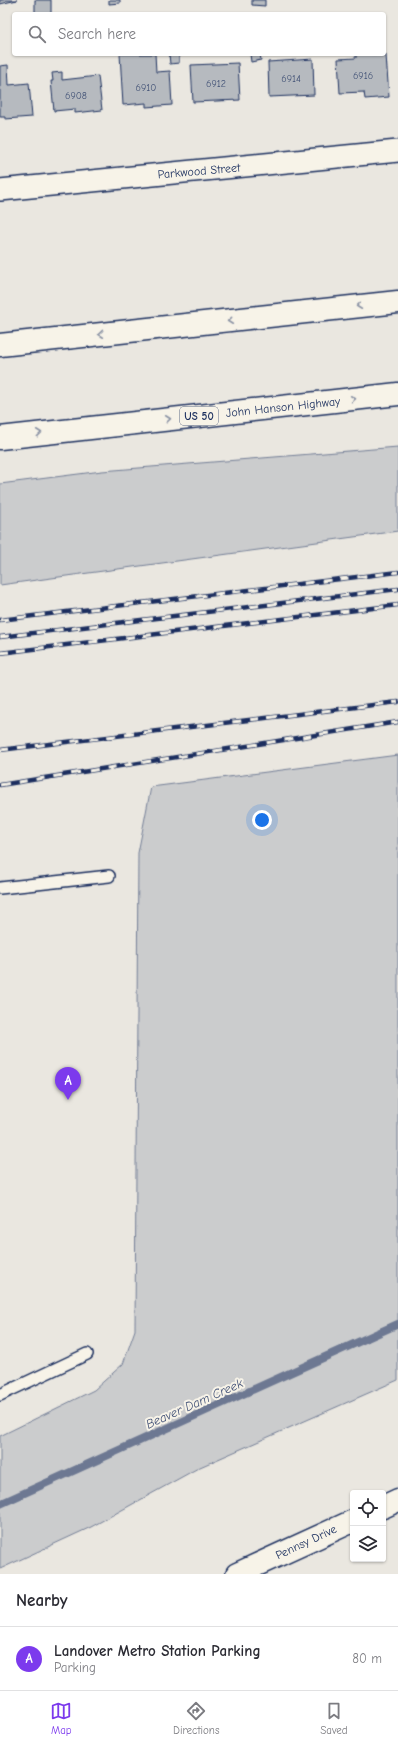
<!DOCTYPE html>
<html lang="en">
<head>
<meta charset="utf-8">
<style>
	body { margin:0; font-family:"Comic Neue",sans-serif; background:#f2f2f3; color:#2b2b33 }
	.controls { position:absolute; right:12px; bottom:12px; display:grid; overflow:hidden; border-radius:4px; box-shadow:0 1px 3px #0004 }
	.controls button { width:36px; height:36px; display:grid; place-items:center; padding:0; border:0; border-bottom:1px solid #e1e1e2; background:#fff; color:#2b2b33; font:20px sans-serif }
	.you { position:absolute; left:262px; top:820px; width:14px; height:14px; margin:-10px; border:3px solid #fff; border-radius:50%; background:#1a73e8; box-shadow:0 0 0 6px #1a73e833 }
	.badge { display:grid; place-items:center; width:26px; height:26px; border-radius:50%; background:#7c3aed; color:#fff; font-size:13px; font-weight:700 }
	.pin { position:absolute; translate:-50% -33px; filter:drop-shadow(0 1px 2px #0008) }
	.pin::after { content:''; position:absolute; top:21px; width:14px; height:12px; background:inherit; clip-path:polygon(0 0,100% 0,50% 100%) }
	.list { margin:0; padding:0; list-style:none }
	h2 { display:flex; justify-content:space-between; align-items:center; height:52px; margin:0; padding:0 16px; font-size:17px }
	h2 small { font-size:13px; font-weight:400; color:#7c7c81 }
	.list li { display:grid; grid-template-columns:26px 1fr auto; gap:12px; align-items:center; box-sizing:border-box; height:64px; padding:0 16px; border-top:1px solid #e1e1e2 }
	.list b { display:block; font-size:15px; white-space:nowrap }
	.list p { margin:0; font-size:13px; white-space:nowrap; color:#7c7c81 }
	.list em { font-size:13px; font-style:normal; color:#7c7c81 }
	.icon { flex:none; width:22px; height:22px; fill:none; stroke:currentColor; stroke-width:2; stroke-linecap:round; stroke-linejoin:round }
	.map { position:relative; flex:none; width:398px; height:1574px; overflow:hidden }
	.search { position:absolute; background:#fff; box-shadow:0 1px 3px #0004; left:12px; right:12px; top:12px; height:44px; display:flex; align-items:center; gap:10px; box-sizing:border-box; padding:0 14px; border-radius:4px; color:#7c7c81; font-size:15px }
	.sheet { height:116px; background:#fff }
	nav { display:flex; justify-content:space-around; align-items:center; box-sizing:border-box; height:56px; border-top:1px solid #e1e1e2; background:#fff; font-size:11px; color:#7c7c81 }
	nav a { display:grid; justify-items:center; gap:2px }
	nav .on { color:#7c3aed }
	.map>svg:first-child { display:block }
	.green { fill:#cbcccd; stroke:#737e96 }
	.lines { fill:none; stroke-linecap:round; stroke-linejoin:round }
	.stream { stroke:#6d7892; stroke-width:8 }
	.building { fill:#b6babf; stroke:#1b2f5e }
	.lane-casing { stroke:#1b2f5e; stroke-width:14 }
	.street-casing { stroke:#1b2f5e; stroke-width:24 }
	.secondary-casing { stroke:#1b2f5e; stroke-width:25 }
	.highway-casing { stroke:#1b2f5e; stroke-width:25 }
	.lane { stroke:#f7f3e8; stroke-width:11 }
	.street { stroke:#f7f3e8; stroke-width:21 }
	.secondary { stroke:#f7f3e8; stroke-width:22 }
	.highway { stroke:#f7f3e8; stroke-width:22 }
	.rail-casing { stroke:#1b2f5e; stroke-width:4.5 }
	.rail { stroke:#f7f3e8; stroke-width:3; stroke-dasharray:9; stroke-linecap:butt }
	.oneway { stroke:#8991a3 }
	.labels { text-anchor:middle; stroke-width:4; stroke-linejoin:round; paint-order:stroke }
	.number-label { font-size:10px; fill:#425276 }
	.shield { fill:#f7f3e8; stroke:#5d6a87; stroke-width:1 }
	.shield-label { font-size:11px; font-weight:bold; fill:#1b2f5e }
	.street-label { font-size:12px; fill:#1b2f5e; stroke:#f7f3e8 }
	.water-label { font-size:13px; font-style:italic; fill:#445378; stroke:#f7f3e8 }
</style>
</head>
<body>
<div class="map">
<svg width="398" height="1574" viewBox="0 0 398 1574">
	<rect width="100%" height="100%" fill="#eae7e0"/>
	<filter id="ink" filterUnits="userSpaceOnUse"><feTurbulence type="fractalNoise" baseFrequency=".025" numOctaves="2"/><feDisplacementMap in="SourceGraphic" scale="8" xChannelSelector="R" yChannelSelector="G"/><feConvolveMatrix kernelMatrix="1 2 1 2 8 2 1 2 1" color-interpolation-filters="sRGB"/></filter>
	<g filter="url(#ink)">
		<!-- green -->
		<g class="green">
			<path d="M398 447V531L0 585V484L102 471Z"/>
			<path d="M398 755V1380L200 1467 91 1527 0 1569V1436L94 1390 123 1364 135 1330 138 853 151 787Z"/>
		</g>
		<g class="lines">
			<!-- stream -->
			<path class="stream" d="M0 1504 398 1324"/>
		</g>
		<!-- building -->
		<g class="building">
			<path d="M0 0H17L0 4Z"/>
			<rect x="35" y="0" width="16" height="14"/>
			<path d="M109 0H120V3L109 4Z"/>
			<path d="M252 0H265V6L252 5Z"/>
			<path d="M120 54H155L156 72 170 71 172 105 146 107V103L123 105Z"/>
			<path d="M169 54H179V63L170 64Z"/>
			<path d="M250 54H260L261 60 251 62Z"/>
			<path d="M356 54 386 55 389 97 365 99 364 92 340 93 338 59 356 58Z"/>
			<path d="M313 59 314 95 269 97 268 62Z"/>
			<path d="M238 63 240 100 193 102 191 65Z"/>
			<path d="M8 65 9 85 29 83 32 117 5 119V117H0V66Z"/>
			<path d="M62 72V80L98 76 102 110 75 113V109L54 111 51 81H53L52 73Z"/>
		</g>
		<g class="lines">
			<!-- lane casing -->
			<g class="lane-casing">
				<g id="lane">
					<path d="M0 888 109 876"/>
					<path d="M0 1395 87 1354"/>
				</g>
			</g>
			<!-- street casing -->
			<g class="street-casing">
				<path id="street" d="M0 190 398 151"/>
			</g>
			<!-- secondary casing -->
			<g class="secondary-casing">
				<g id="secondary">
					<path d="M383 1507 398 1500"/>
					<path d="M237 1574 353 1521"/>
				</g>
			</g>
			<!-- highway casing -->
			<g class="highway-casing">
				<g id="highway">
					<path d="M0 345 398 302"/>
					<path d="M0 438 398 394"/>
				</g>
			</g>
			<!-- lane -->
			<use href="#lane" class="lane"/>
			<!-- street -->
			<use href="#street" class="street"/>
			<!-- secondary -->
			<use href="#secondary" class="secondary"/>
			<!-- highway -->
			<use href="#highway" class="highway"/>
			<!-- rail casing -->
			<g class="rail-casing">
				<g id="rail">
					<path d="M0 620 398 572"/>
					<path d="M0 637 398 589"/>
					<path d="M0 653 398 605"/>
					<path d="M0 750 398 702"/>
					<path d="M0 785 398 722"/>
				</g>
			</g>
			<!-- rail -->
			<use href="#rail" class="rail"/>
		</g>
		<!-- one-way arrows -->
		<defs><path id="oneway-chevron" d="M-2-3.5L2.5 0L-2 3.5" fill="none" stroke-width="1.6" stroke-linecap="round" stroke-linejoin="round"/></defs>
		<g class="oneway">
			<use href="#oneway-chevron" transform="translate(359 306) rotate(173)"/>
			<use href="#oneway-chevron" transform="translate(230 321) rotate(174)"/>
			<use href="#oneway-chevron" transform="translate(101 334) rotate(174)"/>
			<use href="#oneway-chevron" transform="translate(353 399) rotate(-6)"/>
			<use href="#oneway-chevron" transform="translate(168 419) rotate(-6)"/>
			<use href="#oneway-chevron" transform="translate(39 433) rotate(-6)"/>
		</g>
	</g>
	<g class="labels">
		<!-- number labels -->
		<g class="number-label">
			<text x="363" y="79">6916</text>
			<text x="291" y="82">6914</text>
			<text x="216" y="87">6912</text>
			<text x="146" y="91">6910</text>
			<text x="76" y="99">6908</text>
		</g>
		<!-- shield labels -->
		<rect class="shield" x="180" y="407" width="38" height="18" rx="3"/>
		<g class="shield-label">
			<text x="199" y="420">US 50</text>
		</g>
		<!-- street labels -->
		<g class="street-label">
			<text transform="translate(199 171) rotate(-5)" y="4">Parkwood Street</text>
			<text transform="translate(283 407) rotate(-6)" y="4">John Hanson Highway</text>
			<text transform="translate(306 1542) rotate(-25)" y="4">Pennsy Drive</text>
		</g>
		<!-- water labels -->
		<g class="water-label">
			<text transform="translate(194 1403) rotate(-24)" y="5">Beaver Dam Creek</text>
		</g>
	</g>
</svg>
<div class="controls">
<button><svg class="icon" aria-label="locate" viewBox="0 0 24 24"><circle cx="12" cy="12" r="6"/><path d="M12 2v4M12 18v4M2 12h4M18 12h4"/></svg></button>
<button><svg class="icon" aria-label="layers" viewBox="0 0 24 24"><path d="M12 4l9 5-9 5-9-5zM3 14l9 5 9-5"/></svg></button>
</div>
<div class="you"></div>
<div class="pin badge" style="left:68px;top:1100px">A</div>
<div class="search"><svg class="icon" aria-label="search" viewBox="0 0 24 24"><circle cx="10" cy="10" r="6"/><path d="M15 15l6 6"/></svg>Search here</div>
</div>
<section class="sheet">
<h2>Nearby<small></small></h2>
<ul class="list">
<li><span class="badge">A</span><div><b>Landover Metro Station Parking</b><p>Parking</p></div><em>80 m</em></li>
</ul>
</section>
<nav>
<a class="on"><svg class="icon" aria-label="map" viewBox="0 0 24 24"><path d="M3 6l6-2 6 2 6-2v14l-6 2-6-2-6 2zM9 4v14M15 6v14"/></svg>Map</a>
<a><svg class="icon" aria-label="directions" viewBox="0 0 24 24"><path d="M12 3l9 9-9 9-9-9zM9 14v-3h6M13 9l2 2-2 2"/></svg>Directions</a>
<a><svg class="icon" aria-label="saved" viewBox="0 0 24 24"><path d="M7 4h10v16l-5-4-5 4z"/></svg>Saved</a>
</nav>
</body>
</html>
